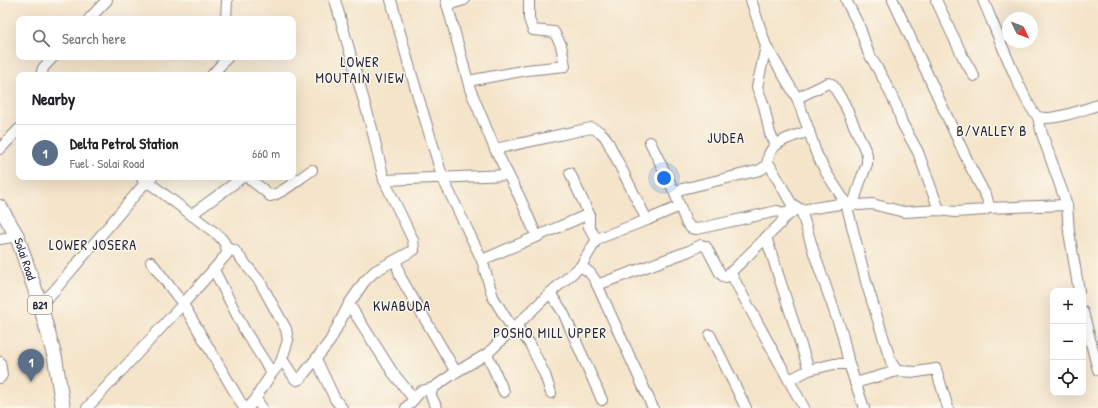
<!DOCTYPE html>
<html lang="en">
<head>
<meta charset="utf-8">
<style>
	body { margin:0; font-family:"Patrick Hand",sans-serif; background:#f2f2f2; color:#202124 }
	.controls { position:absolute; right:12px; bottom:12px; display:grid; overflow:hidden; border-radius:8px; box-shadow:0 4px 16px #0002 }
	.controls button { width:36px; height:36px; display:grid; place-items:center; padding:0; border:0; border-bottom:1px solid #e0e0e0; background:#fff; color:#202124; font:20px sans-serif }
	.compass { position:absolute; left:1002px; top:12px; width:36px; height:36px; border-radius:50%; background:#fff; box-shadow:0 4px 16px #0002; rotate:133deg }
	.you { position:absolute; left:664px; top:178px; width:14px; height:14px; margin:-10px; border:3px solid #fff; border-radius:50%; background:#1a73e8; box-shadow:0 0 0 6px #1a73e833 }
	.badge { display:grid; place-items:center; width:26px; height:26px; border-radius:50%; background:#1f6fb2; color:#fff; font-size:13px; font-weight:700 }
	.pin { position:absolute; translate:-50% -33px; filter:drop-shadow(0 1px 2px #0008) }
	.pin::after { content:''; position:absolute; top:21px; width:14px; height:12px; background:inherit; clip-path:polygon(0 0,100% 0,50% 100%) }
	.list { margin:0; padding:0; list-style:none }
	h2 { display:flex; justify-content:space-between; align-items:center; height:52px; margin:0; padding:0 16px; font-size:17px }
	h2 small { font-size:13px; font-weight:400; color:#757577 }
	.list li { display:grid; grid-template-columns:26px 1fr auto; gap:12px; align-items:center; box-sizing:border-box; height:56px; padding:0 16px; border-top:1px solid #e0e0e0 }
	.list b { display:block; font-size:15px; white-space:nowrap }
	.list p { margin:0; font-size:13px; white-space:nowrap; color:#757577 }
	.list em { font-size:13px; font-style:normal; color:#757577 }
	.icon { flex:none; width:22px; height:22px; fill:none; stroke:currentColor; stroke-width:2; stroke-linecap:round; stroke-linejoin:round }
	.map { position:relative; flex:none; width:1098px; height:408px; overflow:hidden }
	.search { position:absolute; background:#fff; box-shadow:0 4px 16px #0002; left:16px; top:16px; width:280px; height:44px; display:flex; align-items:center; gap:10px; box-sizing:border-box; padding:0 14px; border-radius:8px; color:#757577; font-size:15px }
	.panel { position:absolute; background:#fff; box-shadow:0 4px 16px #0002; left:16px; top:72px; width:280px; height:108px; border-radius:8px }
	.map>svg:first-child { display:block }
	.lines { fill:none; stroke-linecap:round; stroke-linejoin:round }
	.minor-casing { stroke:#8b8382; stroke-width:12 }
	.highway-casing { stroke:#8b8382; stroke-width:16 }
	.minor { stroke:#fff; stroke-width:10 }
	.highway { stroke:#fff; stroke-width:14 }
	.labels { text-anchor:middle; stroke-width:3; stroke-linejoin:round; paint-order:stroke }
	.shield { fill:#fbf7ec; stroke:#636270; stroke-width:1 }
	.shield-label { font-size:11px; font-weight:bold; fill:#22223b }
	.street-label { font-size:12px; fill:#22223b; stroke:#fbf7ec }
	.quarter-label { font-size:14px; letter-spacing:1px; fill:#22223b; stroke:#fbf7ec }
</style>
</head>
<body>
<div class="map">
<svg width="1098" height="408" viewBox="0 0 1098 408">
	<rect width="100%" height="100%" fill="#fbf7ec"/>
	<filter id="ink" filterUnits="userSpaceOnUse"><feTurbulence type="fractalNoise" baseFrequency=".025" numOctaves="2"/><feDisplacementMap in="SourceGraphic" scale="8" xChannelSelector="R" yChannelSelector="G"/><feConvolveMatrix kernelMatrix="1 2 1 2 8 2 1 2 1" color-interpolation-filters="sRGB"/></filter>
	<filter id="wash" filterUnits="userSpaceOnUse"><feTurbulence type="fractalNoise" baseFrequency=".012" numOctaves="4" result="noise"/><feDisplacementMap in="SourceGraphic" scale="16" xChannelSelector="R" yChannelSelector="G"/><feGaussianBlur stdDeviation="0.9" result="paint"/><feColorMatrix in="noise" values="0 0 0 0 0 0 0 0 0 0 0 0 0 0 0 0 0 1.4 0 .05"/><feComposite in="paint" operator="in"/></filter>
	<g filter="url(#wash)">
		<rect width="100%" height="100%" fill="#f4e4c9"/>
	</g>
	<g filter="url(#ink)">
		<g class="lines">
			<!-- minor casing -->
			<g class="minor-casing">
				<g id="minor">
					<path d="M391 0 412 76 443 179 482 260 493 297 512 328 520 331 530 344 545 375 551 393"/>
					<path d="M446 0 470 89 495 149 520 198 537 237"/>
					<path d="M751 0 766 46 797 98 809 131 816 153 827 174 846 203 867 285 891 362 897 371"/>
					<path d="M846 0 860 28 868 52 884 80 897 107 902 123 918 152 939 210"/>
					<path d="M936 0 963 57 974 76"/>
					<path d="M983 0C991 17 1027 113 1039 117 1052 122 1084 109 1098 105"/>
					<path d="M447 5 464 0"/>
					<path d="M89 19 107 0"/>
					<path d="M226 19 227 0"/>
					<path d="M766 46 757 87 764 106 770 134 776 144"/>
					<path d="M43 75 42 72 43 68 53 57"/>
					<path d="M212 75 228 57"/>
					<path d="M468 81 527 70 565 66 561 45 554 32 533 30 529 19V0"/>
					<path d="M797 98 828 83 832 84 834 87 844 103 866 152 867 155V164L860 182 853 205"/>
					<path d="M1038 117 1042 134 1067 205 1069 232 1079 291"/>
					<path d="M650 142 674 191 686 222 691 228 697 229 777 211 783 213 794 209"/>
					<path d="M0 149 19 129"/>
					<path d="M495 149 591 128C599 131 603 133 607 140L647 220"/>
					<path d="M768 162 791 203 798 208"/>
					<path d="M570 173 589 214V227L592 232 597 239"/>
					<path d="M247 177 265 191 270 196C282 194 301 177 312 170"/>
					<path d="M384 180 508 175"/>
					<path d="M674 191 760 170C771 164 766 160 770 152 778 139 796 136 809 131"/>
					<path d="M987 208 1067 205"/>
					<path d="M801 210 814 253 842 333 849 364 864 408"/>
					<path d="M191 215 243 177"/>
					<path d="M766 237 809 370"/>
					<path d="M0 239 17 236"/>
					<path d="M227 249 234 250 260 282 286 329 288 340 281 362"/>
					<path d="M396 260 400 276 405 285 456 372"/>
					<path d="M482 260 589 214"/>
					<path d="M151 262 183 304 244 408"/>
					<path d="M581 266 590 273 595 280 653 408"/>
					<path d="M214 270 245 331 272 373"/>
					<path d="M730 272 804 408"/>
					<path d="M597 285 689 251 701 245 705 246 707 248 720 273 723 276 726 277 780 224 783 219 798 208 801 210 846 203 859 205 872 204 904 212 939 210 955 212 985 210 989 206 987 198 970 166 893 0"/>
					<path d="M550 293 563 312 602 400"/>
					<path d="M40 304 54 291 145 183 152 177"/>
					<path d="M349 304 393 373 414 399"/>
					<path d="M1083 312 1098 370"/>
					<path d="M710 335 746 408"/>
					<path d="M487 354 504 392"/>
					<path d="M316 359 335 399 342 408"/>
					<path d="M0 362 2 375 0 378"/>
					<path d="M789 380 809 370 834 364H849"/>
					<path d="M855 383 897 371 917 372 936 369 948 408"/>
					<path d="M256 399 262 408"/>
					<path d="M87 408 183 304 227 254C227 245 224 241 218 235L152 185 145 183 141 177"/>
					<path d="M248 408 256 399 260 391 272 373 281 362H284L295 379 297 380 300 379 330 341 349 304 364 282 375 271 414 250 413 240 384 180 372 129 335 0"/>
					<path d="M406 408 421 391 433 388"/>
					<path d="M437 408 431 396V393L433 388 456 372 487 354 550 293 581 266 597 239 647 220 680 206"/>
				</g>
			</g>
			<!-- highway casing -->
			<g class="highway-casing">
				<g id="highway">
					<path id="s1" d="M0 207 17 236 40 304 55 358 63 408"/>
				</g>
			</g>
			<!-- minor -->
			<use href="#minor" class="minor"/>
			<!-- highway -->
			<use href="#highway" class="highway"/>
		</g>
	</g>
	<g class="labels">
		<!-- shield labels -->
		<rect class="shield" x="28" y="296" width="24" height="18" rx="3"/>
		<g class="shield-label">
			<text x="40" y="309">B21</text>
		</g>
		<!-- street labels -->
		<g class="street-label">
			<text dy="4" stroke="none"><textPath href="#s1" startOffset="58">Solai Road</textPath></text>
		</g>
		<!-- quarter labels -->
		<g class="quarter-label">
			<text x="360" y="67">LOWER<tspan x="360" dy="16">MOUTAIN VIEW</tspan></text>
			<text x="992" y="136">B/VALLEY B</text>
			<text x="726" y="143">JUDEA</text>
			<text x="93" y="250">LOWER JOSERA</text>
			<text x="402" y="311">KWABUDA</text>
			<text x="550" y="338">POSHO MILL UPPER</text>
		</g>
	</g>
</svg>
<div class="controls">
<button>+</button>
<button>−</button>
<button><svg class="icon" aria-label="locate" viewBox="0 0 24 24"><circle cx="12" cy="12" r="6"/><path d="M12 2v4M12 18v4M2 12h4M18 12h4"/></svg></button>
</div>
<svg class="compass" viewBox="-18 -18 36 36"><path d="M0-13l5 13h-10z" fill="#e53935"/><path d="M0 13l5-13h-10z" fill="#757577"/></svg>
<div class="you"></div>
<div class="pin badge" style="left:31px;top:382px;background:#5c6f8a">1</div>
<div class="search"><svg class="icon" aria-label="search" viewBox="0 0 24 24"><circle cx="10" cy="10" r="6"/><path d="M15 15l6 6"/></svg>Search here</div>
<section class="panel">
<h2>Nearby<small></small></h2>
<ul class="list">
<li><span class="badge" style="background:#5c6f8a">1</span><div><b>Delta Petrol Station</b><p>Fuel · Solai Road</p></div><em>660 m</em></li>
</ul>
</section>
</div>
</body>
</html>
